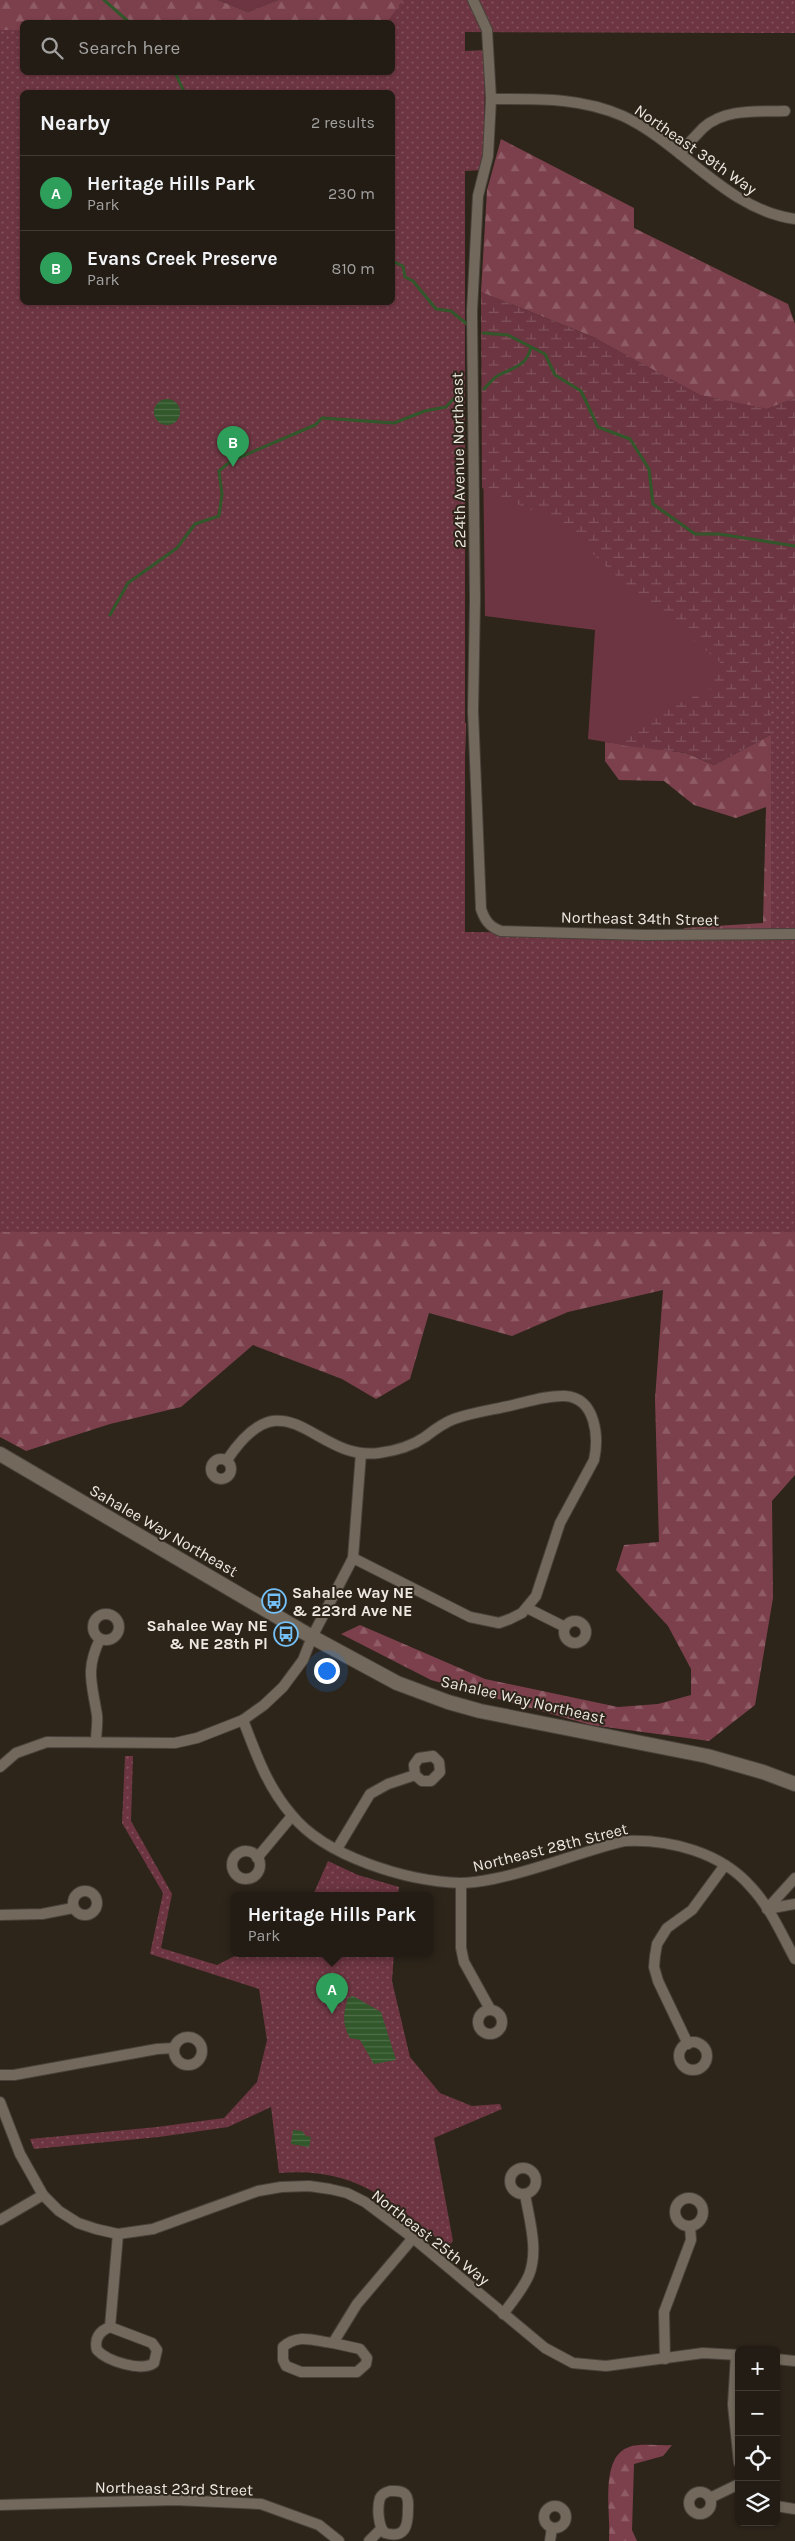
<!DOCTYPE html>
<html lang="en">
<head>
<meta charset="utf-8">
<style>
	body { margin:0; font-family:Karla,sans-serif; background:#2e2922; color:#f1f3f6 }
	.controls { position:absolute; right:15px; bottom:15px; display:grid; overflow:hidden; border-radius:8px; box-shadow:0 1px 4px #0004 }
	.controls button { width:45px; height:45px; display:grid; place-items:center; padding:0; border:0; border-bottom:1px solid #3f3a34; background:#221c14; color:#f1f3f6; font:25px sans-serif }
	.you { position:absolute; left:326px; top:1670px; width:18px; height:18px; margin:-12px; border:4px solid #fff; border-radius:50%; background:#1a73e8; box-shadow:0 0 0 8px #1a73e833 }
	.badge { display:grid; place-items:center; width:32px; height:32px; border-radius:50%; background:#b45309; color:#fff; font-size:16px; font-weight:700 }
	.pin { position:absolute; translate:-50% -41px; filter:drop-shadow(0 1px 2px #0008) }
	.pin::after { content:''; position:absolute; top:26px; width:18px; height:15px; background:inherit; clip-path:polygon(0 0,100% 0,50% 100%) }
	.popup { position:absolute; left:231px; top:1892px; width:202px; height:65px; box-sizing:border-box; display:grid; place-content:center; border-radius:8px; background:#221c14; filter:drop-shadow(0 1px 4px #0005); font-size:16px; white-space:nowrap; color:#a2a1a0 }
	.popup b { font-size:19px; color:#f1f3f6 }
	.popup::after { content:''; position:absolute; left:50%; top:100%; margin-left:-10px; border:10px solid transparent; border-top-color:#221c14 }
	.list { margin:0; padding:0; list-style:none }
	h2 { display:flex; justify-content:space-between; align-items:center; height:65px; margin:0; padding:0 20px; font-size:21px }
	h2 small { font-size:16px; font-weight:400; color:#a2a1a0 }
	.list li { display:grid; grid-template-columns:32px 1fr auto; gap:15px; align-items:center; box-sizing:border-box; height:75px; padding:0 20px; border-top:1px solid #3f3a34 }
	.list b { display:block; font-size:19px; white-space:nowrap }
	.list p { margin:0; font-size:16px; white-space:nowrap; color:#a2a1a0 }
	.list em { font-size:16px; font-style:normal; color:#a2a1a0 }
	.icon { flex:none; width:28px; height:28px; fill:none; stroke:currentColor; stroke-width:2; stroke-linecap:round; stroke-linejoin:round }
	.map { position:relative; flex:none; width:795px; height:2541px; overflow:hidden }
	.search { position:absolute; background:#221c14; box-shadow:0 1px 4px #0004; left:20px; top:20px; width:375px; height:55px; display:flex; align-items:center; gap:12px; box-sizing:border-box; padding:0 18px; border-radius:8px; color:#a2a1a0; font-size:19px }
	.panel { position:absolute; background:#221c14; box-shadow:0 1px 4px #0004; left:20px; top:90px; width:375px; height:215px; border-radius:8px }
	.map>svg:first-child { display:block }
	.green { fill:#6c3541 }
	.forest { fill:url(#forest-firs) }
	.wetland { fill:url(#wetland-marsh) }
	.park { fill:url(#park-dots); fill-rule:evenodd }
	.water { fill:url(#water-rules) }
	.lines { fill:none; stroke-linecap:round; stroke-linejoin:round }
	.stream { stroke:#31572a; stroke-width:3 }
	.minor-casing { stroke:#49423a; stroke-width:12 }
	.secondary-casing { stroke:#49423a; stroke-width:16 }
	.minor { stroke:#72695c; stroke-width:10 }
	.secondary { stroke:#72695c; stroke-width:14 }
	.labels { text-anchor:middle; stroke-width:4; stroke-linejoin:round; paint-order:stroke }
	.street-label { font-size:16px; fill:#ede8e1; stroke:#2d251a }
	.poi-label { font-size:16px; font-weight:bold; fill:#ede8e1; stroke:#2d251a; text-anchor:start }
</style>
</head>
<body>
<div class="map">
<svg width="795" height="2541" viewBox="0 0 795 2541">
	<defs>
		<pattern id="forest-firs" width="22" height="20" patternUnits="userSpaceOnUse" patternTransform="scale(1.25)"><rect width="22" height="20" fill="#7c404d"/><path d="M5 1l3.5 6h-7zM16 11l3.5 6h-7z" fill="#8f5c66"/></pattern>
		<pattern id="wetland-marsh" width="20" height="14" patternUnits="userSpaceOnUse" patternTransform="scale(1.25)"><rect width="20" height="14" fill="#6c3541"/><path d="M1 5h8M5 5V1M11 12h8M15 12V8" fill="none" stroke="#81525c"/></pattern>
		<pattern id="park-dots" width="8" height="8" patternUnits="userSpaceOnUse" patternTransform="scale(1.25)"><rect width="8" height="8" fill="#6c3541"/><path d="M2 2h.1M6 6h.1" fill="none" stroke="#81525c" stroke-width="1.8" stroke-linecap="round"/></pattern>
		<pattern id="water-rules" width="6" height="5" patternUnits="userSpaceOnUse" patternTransform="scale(1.25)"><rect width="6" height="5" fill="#31572a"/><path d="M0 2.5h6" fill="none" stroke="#4f6f49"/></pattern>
	</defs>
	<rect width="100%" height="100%" fill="#2d251a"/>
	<!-- green -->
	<g class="green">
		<path d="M218 0H278L248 12Z"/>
		<path d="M481 292 767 409 795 398V727L653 750 588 739 595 630 485 616Z"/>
	</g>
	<!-- forest -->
	<g class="forest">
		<path d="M0 0H218L248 12 278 0H458L392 22H22V35H0Z"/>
		<path d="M501 139 634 208V228L788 304 795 324V398L767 409 700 395 593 337 481 292 487 190Z"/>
		<path d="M0 575 445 727 466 723 459 959 688 1008 684 928 763 923 766 807 736 818 694 805 664 781 619 780 605 761V742L686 753 714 765 770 735 795 727V1475L772 1501 773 1598 755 1705 709 1741 591 1725 431 1680 341 1634 360 1625 485 1679 618 1707 658 1704 691 1695V1669L668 1626 616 1570 624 1545 659 1542 655 1399 663 1290 568 1312 512 1336 429 1313 410 1379 376 1399 342 1379 253 1345 181 1407 110 1424 26 1451 0 1437Z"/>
		<path d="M672 2445 663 2456 634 2464 632 2530 637 2541H609C612 2516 598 2458 629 2447 640 2443 659 2446 672 2445Z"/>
	</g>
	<!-- wetland -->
	<path class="wetland" d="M481 292 593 337 700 395 767 409 795 398V727L770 735 714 765 686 753 619 745 641 721 712 688 720 662 626 585 560 523 482 488Z"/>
	<!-- park -->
	<g class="park">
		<path d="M403 0H795V33L465 32V51L485 50 484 170 465 171V932L771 933V632H795V1232H0V30H22V72H392V22H387ZM22 92H392V302H22Z"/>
		<path d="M125 1756H133L131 1821 172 1894 161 1948 217 1965 241 1953H394L392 1981 410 2057 440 2093 472 2106 500 2104 502 2109 434 2138 453 2241 447 2247C391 2201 357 2167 279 2173L271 2107 228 2127 159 2137 34 2149 30 2139 157 2127 224 2118 257 2082 267 2040 259 1989 150 1954 163 1893 122 1823Z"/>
		<path d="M328 1861 358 1875 399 1887 398 1895H313Z"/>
	</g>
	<!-- water -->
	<g class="water">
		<circle cx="167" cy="412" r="13"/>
		<path d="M353 1996 381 2012 396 2060 374 2064 360 2040 350 2038C342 2024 343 2013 348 1998Z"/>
		<path d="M293 2130 302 2131 306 2136 311 2137 309 2147 291 2144Z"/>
	</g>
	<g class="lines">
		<!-- stream -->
		<g class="stream">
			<path d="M104 0 129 22"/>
			<path d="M175 72 184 92"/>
			<path d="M392 261 403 266 405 277 413 281 436 309 451 311 468 325"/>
			<path d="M483 333 508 335 545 354 555 375 581 391 598 427 630 439 649 469 653 504 695 534H719L795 546"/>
			<path d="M484 389C489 384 493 378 499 375 514 367 527 366 531 347"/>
			<path d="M110 615 128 583 177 548 195 524 219 516 222 494 219 471 231 461 315 425 322 418 394 423 425 411 446 407 463 389"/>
		</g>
		<!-- minor casing -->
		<g class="minor-casing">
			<g id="minor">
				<path d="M473 0 487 30 491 99 488 156 478 196 472 311 475 600 473 711 481 909C485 921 490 927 501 931L645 935 795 934"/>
				<path d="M491 99C537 99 580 97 623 116 683 144 727 210 795 219"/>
				<path d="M680 154C687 145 695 136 703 128 725 108 758 112 785 111"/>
				<circle cx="221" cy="1469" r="10"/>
				<path d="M227 1460C286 1371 314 1462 379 1453 394 1451 412 1446 425 1437 434 1430 443 1423 454 1419 471 1413 491 1410 509 1406 527 1402 547 1395 565 1396 596 1398 599 1437 594 1460L560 1523 536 1596 522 1613 510 1619 499 1623 470 1617 353 1558"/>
				<path d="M527 1608 565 1627"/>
				<circle cx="106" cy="1627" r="13"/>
				<circle cx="575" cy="1632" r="11"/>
				<path d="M243 1720C256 1754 267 1786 291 1814 325 1857 407 1881 460 1883 470 1883 483 1881 493 1879 536 1871 582 1851 625 1841 669 1839 721 1852 751 1887 770 1907 782 1935 795 1959"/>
				<path d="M96 1742C96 1733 98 1723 97 1715 92 1683 85 1670 100 1639"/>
				<path d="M0 1767 16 1753 47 1742 175 1743 197 1738 243 1720 264 1705 283 1687 303 1660 312 1637 353 1558 361 1453"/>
				<path d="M337 1849 370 1794 388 1784 415 1775 422 1781H431L440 1772 439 1762 433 1756 419 1758 414 1765 415 1775"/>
				<circle cx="246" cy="1865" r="14"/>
				<path d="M257 1858 292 1816"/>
				<path d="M461 1883V1948L464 1962 490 2009"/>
				<circle cx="85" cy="1903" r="12"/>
				<path d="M767 1909 795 1878"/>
				<path d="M767 1909 795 1904"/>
				<path d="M0 1915 42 1914 73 1908"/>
				<circle cx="490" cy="2022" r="12"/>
				<circle cx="188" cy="2051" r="14"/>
				<circle cx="693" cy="2056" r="14"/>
				<path d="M688 2044 658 1981 654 1967 655 1956 657 1944 667 1928 692 1910 725 1865"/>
				<path d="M0 2075H14L157 2049 174 2048"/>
				<path d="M0 2102 20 2154 43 2195 59 2211 78 2223 96 2229 118 2234 153 2229 258 2191 281 2187 309 2186 330 2189 347 2193 365 2202 413 2238 545 2348 573 2363 606 2366 703 2353 739 2355"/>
				<circle cx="523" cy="2181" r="13"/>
				<circle cx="689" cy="2212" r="14"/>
				<path d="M0 2220 43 2195"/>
				<path d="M503 2314C512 2302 523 2289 529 2275 539 2250 529 2219 525 2194"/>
				<path d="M110 2327 152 2343 157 2350 154 2363C141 2372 107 2361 97 2350 94 2339 99 2331 110 2327L118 2234"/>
				<path d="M333 2343 360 2349 367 2358 366 2364 357 2372H301L286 2366 283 2360V2347C298 2333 315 2341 333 2343L357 2304 413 2238"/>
				<path d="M736 2355 733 2405 739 2463"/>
				<path d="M665 2359 664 2312 691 2240 690 2226"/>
				<path d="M776 2359 795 2361"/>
				<path d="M390 2491C395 2491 401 2490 405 2494 409 2498 408 2504 408 2509 408 2525 406 2539 385 2533 378 2527 377 2507 380 2498 382 2494 386 2492 390 2491Z"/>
				<circle cx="700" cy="2503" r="11"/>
				<path d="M710 2498 739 2484"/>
				<path d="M0 2505 175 2500 261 2504 319 2525 339 2541"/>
				<circle cx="555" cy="2517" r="11"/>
				<path d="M776 2506 795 2509"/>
				<path d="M369 2541 381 2529"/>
				<path d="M550 2541 552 2528"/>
			</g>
		</g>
		<!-- secondary casing -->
		<g class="secondary-casing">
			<path id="secondary" d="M0 1454 312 1637 397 1683 448 1702 480 1711 707 1756 763 1772 795 1784"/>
		</g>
		<!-- minor -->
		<use href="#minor" class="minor"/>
		<!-- secondary -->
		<use href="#secondary" class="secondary"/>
	</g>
	<!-- icons -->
	<defs>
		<g id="bus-ring" transform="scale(1.25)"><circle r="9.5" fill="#2d251a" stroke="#74c0f6" stroke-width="1.5"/><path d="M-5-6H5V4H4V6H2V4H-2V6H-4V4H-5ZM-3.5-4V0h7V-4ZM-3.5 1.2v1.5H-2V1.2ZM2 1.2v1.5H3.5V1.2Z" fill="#74c0f6"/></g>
	</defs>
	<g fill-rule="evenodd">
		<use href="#bus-ring" x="274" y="1601"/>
		<use href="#bus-ring" x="286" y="1634"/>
	</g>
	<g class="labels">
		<!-- street labels -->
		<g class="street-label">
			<text transform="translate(696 149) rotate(35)" y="6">Northeast 39th Way</text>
			<text transform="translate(458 460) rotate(-91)" y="6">224th Avenue Northeast</text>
			<text transform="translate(640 918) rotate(1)" y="6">Northeast 34th Street</text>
			<text transform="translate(164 1530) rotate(30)" y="6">Sahalee Way Northeast</text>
			<text transform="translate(523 1699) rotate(13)" y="6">Sahalee Way Northeast</text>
			<text transform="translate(550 1847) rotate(-14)" y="6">Northeast 28th Street</text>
			<text transform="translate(431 2237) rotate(38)" y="6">Northeast 25th Way</text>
			<text transform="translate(174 2488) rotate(1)" y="6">Northeast 23rd Street</text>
		</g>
		<!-- poi labels -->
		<g class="poi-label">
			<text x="292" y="1598">Sahalee Way NE<tspan x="292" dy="18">&amp; 223rd Ave NE</tspan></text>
			<text x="268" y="1631" text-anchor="end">Sahalee Way NE<tspan x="268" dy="18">&amp; NE 28th Pl</tspan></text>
		</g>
	</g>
</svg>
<div class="controls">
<button>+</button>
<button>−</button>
<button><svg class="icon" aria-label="locate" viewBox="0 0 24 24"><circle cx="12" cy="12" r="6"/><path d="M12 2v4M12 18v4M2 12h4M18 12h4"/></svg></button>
<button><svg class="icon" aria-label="layers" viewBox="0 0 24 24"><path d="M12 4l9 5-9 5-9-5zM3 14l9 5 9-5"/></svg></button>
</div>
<div class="you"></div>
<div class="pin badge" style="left:332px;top:2014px;background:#2e9e5b">A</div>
<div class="popup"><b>Heritage Hills Park</b>Park</div>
<div class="pin badge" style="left:233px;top:467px;background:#2e9e5b">B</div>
<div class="search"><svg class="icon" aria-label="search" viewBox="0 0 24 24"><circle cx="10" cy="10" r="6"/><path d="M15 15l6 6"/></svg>Search here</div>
<section class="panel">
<h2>Nearby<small>2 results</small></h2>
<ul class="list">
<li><span class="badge" style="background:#2e9e5b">A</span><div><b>Heritage Hills Park</b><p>Park</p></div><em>230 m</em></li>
<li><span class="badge" style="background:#2e9e5b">B</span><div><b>Evans Creek Preserve</b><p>Park</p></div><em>810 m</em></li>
</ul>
</section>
</div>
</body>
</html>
